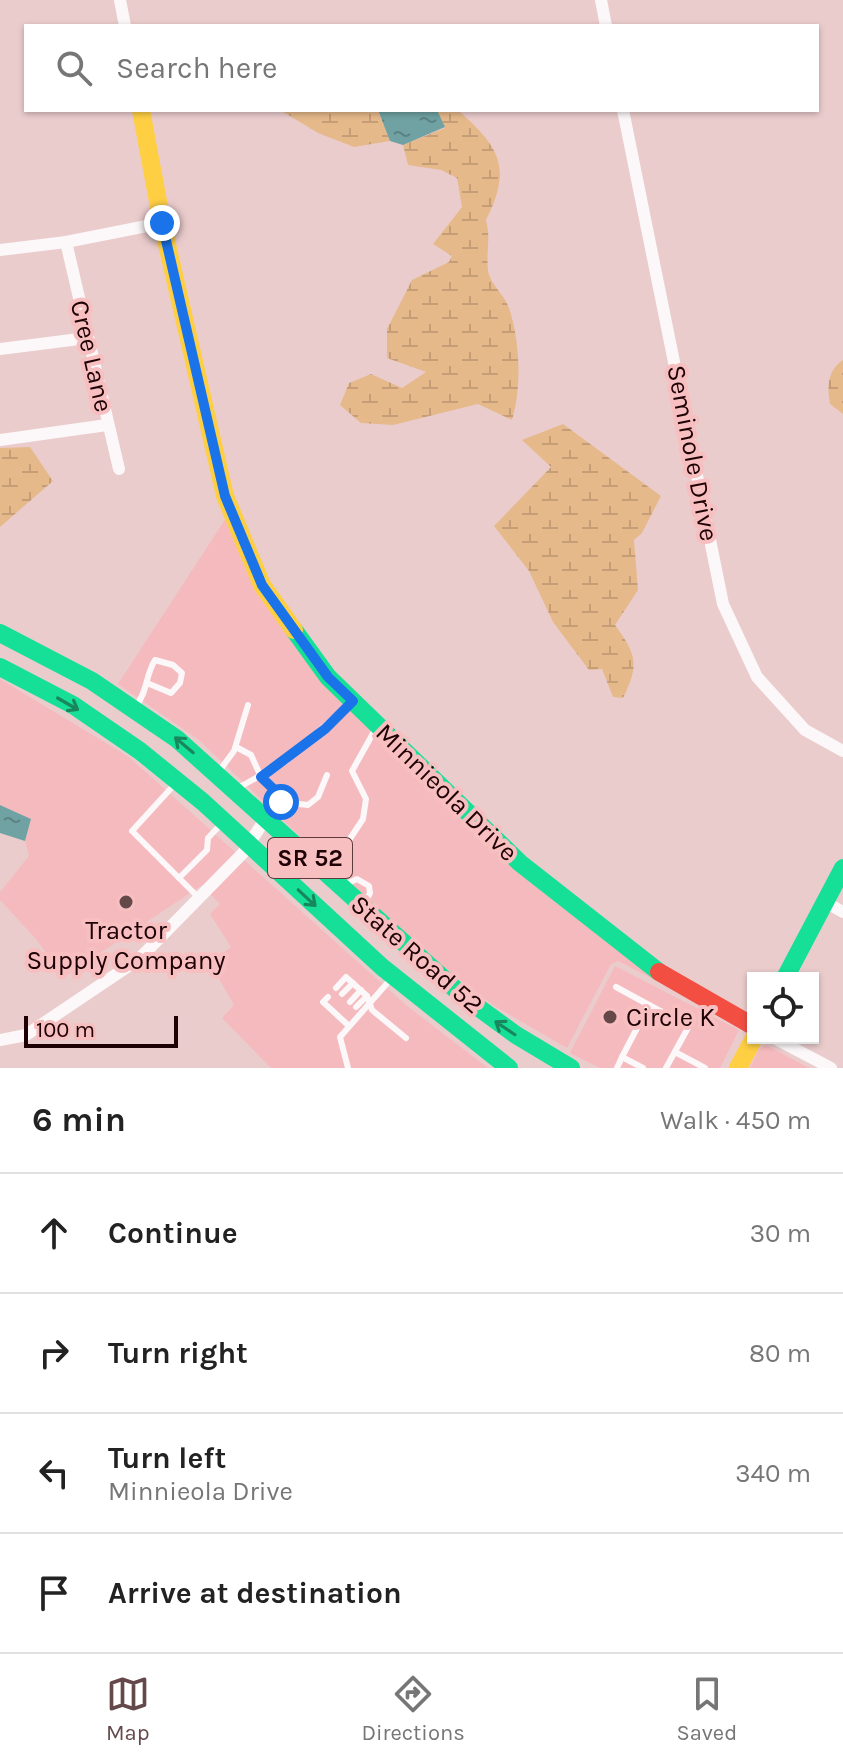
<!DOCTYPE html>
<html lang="en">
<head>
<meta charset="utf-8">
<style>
	body { margin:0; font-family:Karla,sans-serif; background:#f2f2f2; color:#222 }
	.controls { position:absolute; right:24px; bottom:24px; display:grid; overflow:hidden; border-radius:0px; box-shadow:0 2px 6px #0004 }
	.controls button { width:72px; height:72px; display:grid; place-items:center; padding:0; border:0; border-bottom:2px solid #e0e0e0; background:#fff; color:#222; font:40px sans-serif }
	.scale { position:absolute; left:24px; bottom:20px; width:154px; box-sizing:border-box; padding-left:8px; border:4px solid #1d0104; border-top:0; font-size:22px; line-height:28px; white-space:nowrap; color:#1d0104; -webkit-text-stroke:6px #f8bfc0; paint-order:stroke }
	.stop { position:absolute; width:24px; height:24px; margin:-18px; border:6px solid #1a73e8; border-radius:50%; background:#fff }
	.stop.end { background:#1a73e8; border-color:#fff; box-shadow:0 2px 8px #0008 }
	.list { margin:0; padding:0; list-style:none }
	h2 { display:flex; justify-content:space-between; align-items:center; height:104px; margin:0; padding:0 32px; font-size:34px }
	h2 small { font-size:26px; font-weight:400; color:#767676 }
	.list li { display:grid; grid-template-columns:52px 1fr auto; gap:24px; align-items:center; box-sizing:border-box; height:120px; padding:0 32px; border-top:2px solid #e0e0e0 }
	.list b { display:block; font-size:30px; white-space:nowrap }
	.list p { margin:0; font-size:26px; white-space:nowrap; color:#767676 }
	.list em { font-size:26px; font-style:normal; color:#767676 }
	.icon { flex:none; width:44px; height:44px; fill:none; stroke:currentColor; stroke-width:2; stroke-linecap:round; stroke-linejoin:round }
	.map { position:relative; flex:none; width:843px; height:1068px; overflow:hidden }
	.search { position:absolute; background:#fff; box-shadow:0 2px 6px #0004; left:24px; right:24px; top:24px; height:88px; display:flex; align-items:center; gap:20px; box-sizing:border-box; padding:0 28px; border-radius:0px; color:#767676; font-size:30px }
	.sheet { height:584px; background:#fff }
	nav { display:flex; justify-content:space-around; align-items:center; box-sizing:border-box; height:112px; border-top:2px solid #e0e0e0; background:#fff; font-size:22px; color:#767676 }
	nav a { display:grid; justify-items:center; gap:4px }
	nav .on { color:#65484a }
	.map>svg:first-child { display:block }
	.built { fill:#f5babd }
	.wetland { fill:url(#wetland-marsh) }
	.water { fill:url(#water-ripples) }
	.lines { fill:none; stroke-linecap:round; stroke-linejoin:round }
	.lane { stroke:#fcf7f8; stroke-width:6 }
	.street { stroke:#fcf7f8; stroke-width:12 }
	.fast { stroke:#16e098; stroke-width:18 }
	.slow { stroke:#ffcf43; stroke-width:18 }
	.jam { stroke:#f24e42; stroke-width:18 }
	.oneway { stroke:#19875d }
	.route { stroke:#1a73e8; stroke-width:10 }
	.poi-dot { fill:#65484a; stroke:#f8bfc0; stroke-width:3 }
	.labels { text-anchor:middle; stroke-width:8; stroke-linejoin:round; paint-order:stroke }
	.shield { fill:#f8bfc0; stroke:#5f3a3c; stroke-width:2 }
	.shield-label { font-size:24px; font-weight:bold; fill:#1d0104 }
	.street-label { font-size:26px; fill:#1d0104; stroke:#f8bfc0 }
	.poi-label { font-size:26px; fill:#1d0104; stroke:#f8bfc0 }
</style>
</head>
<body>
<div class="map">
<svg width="843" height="1068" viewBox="0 0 843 1068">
	<defs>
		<pattern id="wetland-marsh" width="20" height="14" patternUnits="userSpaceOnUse" patternTransform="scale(2)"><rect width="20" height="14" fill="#e6b98b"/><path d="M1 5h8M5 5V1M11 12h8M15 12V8" fill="none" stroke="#c59d76"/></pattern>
		<pattern id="water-ripples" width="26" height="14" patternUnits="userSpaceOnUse" patternTransform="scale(2)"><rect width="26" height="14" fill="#70a2a3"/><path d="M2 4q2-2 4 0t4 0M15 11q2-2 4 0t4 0" fill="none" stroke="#5b8283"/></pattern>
	</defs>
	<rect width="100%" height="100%" fill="#ebcccd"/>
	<!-- built -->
	<g class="built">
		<path d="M226 518 262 601 614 946 753 1027 744 1033 742 1025 618 961 611 964 567 1048 493 1005 414 945 199 740 118 684Z"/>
		<path d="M0 679 129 757 406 1005 488 1068H271L222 1018 234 1005 210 963 231 947 210 914 220 904 202 885 64 977 36 939 0 900V892L29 856 25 841 31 819 0 805Z"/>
		<path d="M615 966 739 1030 720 1068H600L570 1053Z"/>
		<path d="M766 1045 809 1068H750L759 1049Z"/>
	</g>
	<!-- wetland -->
	<g class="wetland">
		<path d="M280 110H378L390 141 354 147 318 133Z"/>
		<path d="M437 110H458C499 147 513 167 486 220 491 238 486 252 488 270 489 283 505 295 509 308 520 341 522 387 512 420L478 404 393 425 361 423 340 405 349 383 371 374 402 388 426 372 387 358V329L412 280 449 262 452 256 433 244 462 207 457 178 441 170 408 165 403 145 445 128Z"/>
		<path d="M843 360V414L830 404C827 386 827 371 843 360Z"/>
		<path d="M563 424 661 496 642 533 634 540 638 590 615 625C636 654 640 664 623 698L613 697 602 669 589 670 553 622 529 571 494 526 551 467 522 440Z"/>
		<path d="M30 447 53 481 0 527V448Z"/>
	</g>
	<!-- water -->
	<g class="water">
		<path d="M378 110H437L445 127 403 145 390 141Z"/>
		<path d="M0 805 31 819 25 841 0 833Z"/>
	</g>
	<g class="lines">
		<!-- lane -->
		<g class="lane">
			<path d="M136 706C148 691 145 676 155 660L173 665 182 673 180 683 171 693 147 683"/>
			<path d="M236 747 251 755 261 777 287 802"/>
			<path d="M220 770 234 751 248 705"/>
			<path d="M174 785 132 831 199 898"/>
			<path d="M238 788 286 761 352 701"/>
			<path d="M268 815 281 802 308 805 318 797 327 775"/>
			<path d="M328 872 363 819 366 799 352 771 376 728"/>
			<path d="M179 878 207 850 208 838 223 822"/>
			<path d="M344 885 357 879 369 886 370 893 364 904"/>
			<path d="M616 987 649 1005"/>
			<path d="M336 988 346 977 367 996 372 1010 406 1038"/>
			<path d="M342 994 353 983"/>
			<path d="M328 997 323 1002 349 1026"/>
			<path d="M350 1002 361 990"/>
			<path d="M356 1007 367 996"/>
			<path d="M675 1052 705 1068"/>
			<path d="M348 1068 340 1037 390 980"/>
			<path d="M617 1068 622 1057"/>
			<path d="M643 1068 622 1057 649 1005 689 1026 666 1068"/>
		</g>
		<!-- street -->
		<g class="street">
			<path d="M120 0 125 26"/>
			<path d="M601 0 606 26"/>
			<path d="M623 110 723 604 757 677 805 730 843 751"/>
			<path d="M66 242 119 469"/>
			<path d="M0 250 66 242 162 223"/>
			<path d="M0 349 87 338"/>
			<path d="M0 440 107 425"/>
			<path d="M825 902 843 912"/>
			<path d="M774 1038 831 1068"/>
			<path d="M0 1040 26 1035 139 959 243 853 266 818"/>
		</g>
		<!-- fast -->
		<g class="fast">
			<path d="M294 630 328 677 520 863 659 972"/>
			<path d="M0 633 92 681 177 739 464 997 516 1035 571 1068"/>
			<path d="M0 667 73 705 140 751 203 802 382 967 509 1068"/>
			<path d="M785 978 843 868"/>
		</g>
		<!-- slow -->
		<g class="slow">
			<path d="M141 110 162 223 225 496 262 585 294 630"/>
			<path d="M738 1068 754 1038"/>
		</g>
		<!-- jam -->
		<path class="jam" d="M659 972 753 1026"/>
	</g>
	<!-- one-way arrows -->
	<defs><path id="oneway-shaft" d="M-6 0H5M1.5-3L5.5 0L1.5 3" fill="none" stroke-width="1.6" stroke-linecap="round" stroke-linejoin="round" transform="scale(2)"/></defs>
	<g class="oneway">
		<use href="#oneway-shaft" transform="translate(68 704) rotate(30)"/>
		<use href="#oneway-shaft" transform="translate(184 745) rotate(-140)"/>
		<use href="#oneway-shaft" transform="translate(307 898) rotate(43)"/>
		<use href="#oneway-shaft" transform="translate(505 1028) rotate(-146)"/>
	</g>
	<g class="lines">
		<!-- route -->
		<path class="route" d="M162 223 225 496 262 585 328 677 353 701 325 729 261 777 287 802H281"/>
	</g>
	<!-- markers -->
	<g class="poi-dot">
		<circle cx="126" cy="902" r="8"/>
		<circle cx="610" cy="1017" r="8"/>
	</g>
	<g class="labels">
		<!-- shield labels -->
		<rect class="shield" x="268" y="838" width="84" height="40" rx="6"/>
		<g class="shield-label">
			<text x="310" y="866">SR 52</text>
		</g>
		<!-- street labels -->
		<g class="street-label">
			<text transform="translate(92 356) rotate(77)" y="9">Cree Lane</text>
			<text transform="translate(693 453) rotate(79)" y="9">Seminole Drive</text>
			<text transform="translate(447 792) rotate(44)" y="9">Minnieola Drive</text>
			<text transform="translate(417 954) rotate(41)" y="9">State Road 52</text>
		</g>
		<!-- poi labels -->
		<g class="poi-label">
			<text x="126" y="939">Tractor<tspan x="126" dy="30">Supply Company</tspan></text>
			<text x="626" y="1026" text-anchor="start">Circle K</text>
		</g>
	</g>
</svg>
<div class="controls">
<button><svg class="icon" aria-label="locate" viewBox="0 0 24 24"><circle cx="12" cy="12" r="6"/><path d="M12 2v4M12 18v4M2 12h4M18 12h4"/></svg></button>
</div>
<div class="scale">100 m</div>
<div class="stop" style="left:281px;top:802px"></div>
<div class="stop end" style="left:162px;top:223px"></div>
<div class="search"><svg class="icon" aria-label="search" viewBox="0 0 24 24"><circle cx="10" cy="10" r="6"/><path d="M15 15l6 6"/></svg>Search here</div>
</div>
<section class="sheet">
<h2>6 min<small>Walk · 450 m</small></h2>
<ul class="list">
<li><svg class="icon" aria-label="ahead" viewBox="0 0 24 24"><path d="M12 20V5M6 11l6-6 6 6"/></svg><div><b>Continue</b></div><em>30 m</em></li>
<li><svg class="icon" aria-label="right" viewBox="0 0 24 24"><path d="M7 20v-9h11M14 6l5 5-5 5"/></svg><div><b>Turn right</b></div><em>80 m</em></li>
<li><svg class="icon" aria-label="left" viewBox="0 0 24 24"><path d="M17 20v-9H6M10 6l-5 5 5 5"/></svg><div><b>Turn left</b><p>Minnieola Drive</p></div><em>340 m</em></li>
<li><svg class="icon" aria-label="arrive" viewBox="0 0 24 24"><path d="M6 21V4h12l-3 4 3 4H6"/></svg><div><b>Arrive at destination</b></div></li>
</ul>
</section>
<nav>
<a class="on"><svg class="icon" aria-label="map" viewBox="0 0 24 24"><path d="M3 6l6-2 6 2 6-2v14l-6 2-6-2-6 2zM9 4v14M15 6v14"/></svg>Map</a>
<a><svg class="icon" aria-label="directions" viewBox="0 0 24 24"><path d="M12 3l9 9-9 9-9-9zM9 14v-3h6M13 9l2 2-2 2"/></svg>Directions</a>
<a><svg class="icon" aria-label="saved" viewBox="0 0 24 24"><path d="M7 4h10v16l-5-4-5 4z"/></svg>Saved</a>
</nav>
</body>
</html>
